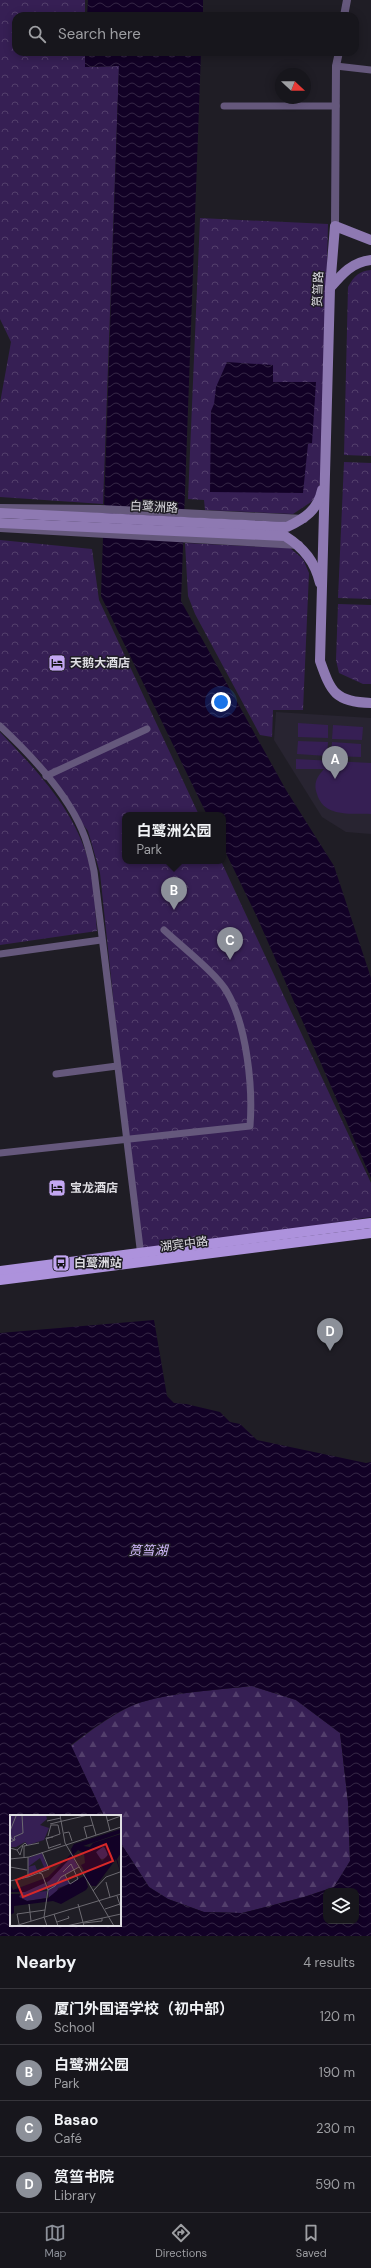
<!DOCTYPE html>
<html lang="en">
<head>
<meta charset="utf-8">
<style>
	body { margin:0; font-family:"DM Sans","Noto Sans SC",sans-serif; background:#242329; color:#f1f3f6 }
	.controls { position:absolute; right:12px; bottom:12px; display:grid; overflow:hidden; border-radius:8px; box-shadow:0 2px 10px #0003 }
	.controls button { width:36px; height:36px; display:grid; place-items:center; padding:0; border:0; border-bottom:1px solid #36353b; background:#17161c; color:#f1f3f6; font:20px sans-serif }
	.compass { position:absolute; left:275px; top:68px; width:36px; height:36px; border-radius:50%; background:#17161c; box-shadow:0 2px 10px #0003; rotate:112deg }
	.you { position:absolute; left:221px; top:702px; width:14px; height:14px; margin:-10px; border:3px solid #fff; border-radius:50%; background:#1a73e8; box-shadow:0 0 0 6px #1a73e833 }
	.badge { display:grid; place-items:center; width:26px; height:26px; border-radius:50%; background:#8c9099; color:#fff; font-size:13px; font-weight:700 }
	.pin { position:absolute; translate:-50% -33px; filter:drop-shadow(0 1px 2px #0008) }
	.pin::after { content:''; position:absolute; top:21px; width:14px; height:12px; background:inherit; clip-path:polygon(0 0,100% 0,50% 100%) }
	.popup { position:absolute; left:122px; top:812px; width:104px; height:52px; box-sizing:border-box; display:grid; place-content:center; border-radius:8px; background:#17161c; filter:drop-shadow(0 1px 3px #0005); font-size:13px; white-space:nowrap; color:#9e9fa3 }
	.popup b { font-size:15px; color:#f1f3f6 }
	.popup::after { content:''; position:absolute; left:50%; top:100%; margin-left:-8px; border:8px solid transparent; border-top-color:#17161c }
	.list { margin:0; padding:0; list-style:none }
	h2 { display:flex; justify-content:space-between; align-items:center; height:52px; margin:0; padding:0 16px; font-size:17px }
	h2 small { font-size:13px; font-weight:400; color:#9e9fa3 }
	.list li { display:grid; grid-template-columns:26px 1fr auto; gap:12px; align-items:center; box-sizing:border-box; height:56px; padding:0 16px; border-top:1px solid #36353b }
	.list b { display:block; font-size:15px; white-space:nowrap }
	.list p { margin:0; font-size:13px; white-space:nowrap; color:#9e9fa3 }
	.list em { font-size:13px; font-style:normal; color:#9e9fa3 }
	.icon { flex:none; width:22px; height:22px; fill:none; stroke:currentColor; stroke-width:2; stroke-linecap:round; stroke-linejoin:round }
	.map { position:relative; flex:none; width:371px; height:1936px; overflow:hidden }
	.search { position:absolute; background:#17161c; box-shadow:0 2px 10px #0003; left:12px; right:12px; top:12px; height:44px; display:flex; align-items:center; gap:10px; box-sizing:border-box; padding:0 14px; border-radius:12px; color:#9e9fa3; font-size:15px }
	.sheet { height:276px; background:#17161c }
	nav { display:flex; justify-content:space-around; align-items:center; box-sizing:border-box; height:56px; border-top:1px solid #36353b; background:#17161c; font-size:11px; color:#9e9fa3 }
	nav a { display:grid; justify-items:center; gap:2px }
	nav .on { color:#8c9099 }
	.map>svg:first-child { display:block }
	.built { fill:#282431 }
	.forest { fill:url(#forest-firs) }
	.park { fill:url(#park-crowns) }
	.garden { fill:#361f54 }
	.water { fill:url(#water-waves); fill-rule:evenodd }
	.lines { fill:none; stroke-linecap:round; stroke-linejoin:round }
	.minor { stroke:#65587c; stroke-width:7 }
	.tertiary { stroke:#65587c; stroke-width:8 }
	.secondary { stroke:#8e79b2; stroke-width:10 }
	.primary { stroke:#ad92dc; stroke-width:10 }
	.labels { text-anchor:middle; stroke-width:3; stroke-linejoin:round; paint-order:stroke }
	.street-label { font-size:12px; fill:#dfdee3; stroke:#1f1d25 }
	.poi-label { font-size:12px; font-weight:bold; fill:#dfdee3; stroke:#1f1d25; text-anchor:start }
	.water-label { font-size:13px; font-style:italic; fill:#d2bafd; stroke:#1f1d25 }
	.inset-road { fill:none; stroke:#6c6a71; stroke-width:1 }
	.view { fill:#d62828; fill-opacity:0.15; stroke:#d62828; stroke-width:2 }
	.inset-edge { fill:none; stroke:#dfdee3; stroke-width:2 }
</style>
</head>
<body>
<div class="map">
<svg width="371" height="1936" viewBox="0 0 371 1936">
	<defs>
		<pattern id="forest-firs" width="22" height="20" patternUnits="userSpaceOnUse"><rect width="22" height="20" fill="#361f54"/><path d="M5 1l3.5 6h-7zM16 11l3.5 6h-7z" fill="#533f6c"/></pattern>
		<pattern id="park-crowns" width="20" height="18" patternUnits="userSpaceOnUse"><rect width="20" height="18" fill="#361f54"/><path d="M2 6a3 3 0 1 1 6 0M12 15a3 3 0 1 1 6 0" fill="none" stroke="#533f6c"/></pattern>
		<pattern id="water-waves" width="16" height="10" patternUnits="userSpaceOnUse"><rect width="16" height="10" fill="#120126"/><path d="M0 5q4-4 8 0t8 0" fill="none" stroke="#342645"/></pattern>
	</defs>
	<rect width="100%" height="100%" fill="#1f1d25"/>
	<!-- built -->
	<path class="built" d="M276 712 371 718V834L346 832 322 817 274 740Z"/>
	<!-- forest -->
	<path class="forest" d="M252 1686 296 1700 340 1733 348 1802 350 1861 334 1887 304 1897 242 1913 204 1912 168 1899 149 1887 120 1842V1816H104L71 1746C90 1731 119 1709 142 1702 175 1692 217 1690 252 1686Z"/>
	<!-- park -->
	<g class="park">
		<path d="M0 0H85V16H16V52H85V67L119 66 103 504 0 497V403L11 342 0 319Z"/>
		<path d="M200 218 328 224 322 473 317 496 311 502 293 514 205 510 204 500 188 499Z"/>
		<path d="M371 270V456L344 455 348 287C354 276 359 271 371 270Z"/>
		<path d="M344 462 371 463V599L338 598Z"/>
		<path d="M0 540 92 549 99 600 199 815H125V861H221L371 1183V1217L140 1253 100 873 88 831 52 784 40 761 0 726Z"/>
		<path d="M185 543 290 548 303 559 309 573 303 710H273L272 737 260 735 195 614 188 596Z"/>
		<path d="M338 604 371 605V684H363L339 673 336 660Z"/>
		<path d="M0 732C39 773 79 814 91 871 95 890 95 911 97 931L0 945Z"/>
	</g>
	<!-- garden -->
	<g class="garden">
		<path d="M298 723 328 725V738L298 737Z"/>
		<path d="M333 725 363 727 362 740 332 739Z"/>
		<path d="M298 741 328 742 327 756 297 754Z"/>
		<path d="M332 742 361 744V757L331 756Z"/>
		<path d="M296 759 371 763V814C351 813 324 818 317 794 313 783 317 777 324 769H296Z"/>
	</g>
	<!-- water -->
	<g class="water">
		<path d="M88 0H203V16H87Z"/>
		<path d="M85 52H201L181 601 286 790 334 866 371 978V1178L257 917 223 847V815H207L101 596 119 66 85 67Z"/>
		<path d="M227 362 273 365V382H316L312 443 308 444 303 493 210 492 211 411 214 404 216 387Z"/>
		<path d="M154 1320 167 1396 174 1403 186 1404 220 1412 230 1422 240 1424 257 1440 366 1463 371 1462V1936H0V1333ZM252 1686 296 1700 340 1733 348 1802 350 1861 334 1887 304 1897 242 1913 204 1912 168 1899 149 1887 120 1842V1925H11V1816H104L71 1745C89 1731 120 1708 142 1702 177 1692 216 1690 252 1686ZM326 1891H356V1921H326Z"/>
	</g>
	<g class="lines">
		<!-- minor -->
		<g class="minor">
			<path d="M336 66 371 70"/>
			<path d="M224 106H336"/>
			<path d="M0 726C30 754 66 792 82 830 88 843 91 857 94 871L141 1256"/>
			<path d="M46 776 147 729"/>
			<path d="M0 954 101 940"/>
			<path d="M56 1074 117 1066"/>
			<path d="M0 1153 250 1126C253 1088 247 1026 227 992 218 975 180 945 164 930"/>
		</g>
		<!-- tertiary -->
		<g class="tertiary">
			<path d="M344 16 347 0"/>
			<path d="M335 226 336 66 339 52"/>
			<path d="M0 508 100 509 304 519"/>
			<path d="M0 528 299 545"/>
		</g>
		<!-- secondary -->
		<g class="secondary">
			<path d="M371 240 335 226 330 288 320 661C331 692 335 702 371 703"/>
			<path d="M330 288C342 274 352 262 371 260"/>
			<path d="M0 513 287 527C304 519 318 510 322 490"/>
			<path d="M0 523 285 536C304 548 315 562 320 583"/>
		</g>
		<!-- primary -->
		<g class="primary">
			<path d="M0 1271 371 1223"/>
			<path d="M0 1280 371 1233"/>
		</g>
	</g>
	<!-- icons -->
	<defs>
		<g id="hotel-square" transform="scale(0.9)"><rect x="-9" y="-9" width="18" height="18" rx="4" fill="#c3a7f2" stroke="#1f1d25"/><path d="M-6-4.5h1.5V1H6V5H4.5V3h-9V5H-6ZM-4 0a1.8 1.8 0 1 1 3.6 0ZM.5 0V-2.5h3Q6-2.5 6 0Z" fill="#111"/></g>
		<g id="bus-square" transform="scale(0.9)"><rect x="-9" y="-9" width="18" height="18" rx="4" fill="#c3a7f2" stroke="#1f1d25"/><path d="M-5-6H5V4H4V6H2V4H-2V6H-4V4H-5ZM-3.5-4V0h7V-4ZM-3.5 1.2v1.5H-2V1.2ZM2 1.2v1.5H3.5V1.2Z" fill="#111"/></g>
	</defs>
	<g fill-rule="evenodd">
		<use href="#hotel-square" x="57" y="663"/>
		<use href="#hotel-square" x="57" y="1188"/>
		<use href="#bus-square" x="61" y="1263"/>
	</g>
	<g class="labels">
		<!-- street labels -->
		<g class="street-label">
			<text transform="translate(318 289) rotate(-88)" y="4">筼筜路</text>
			<text transform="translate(154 507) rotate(3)" y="4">白鹭洲路</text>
			<text transform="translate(184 1244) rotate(-7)" y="4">湖宾中路</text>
		</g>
		<!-- poi labels -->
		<g class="poi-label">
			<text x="70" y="667">天鹅大酒店</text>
			<text x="70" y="1192">宝龙酒店</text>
			<text x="74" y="1267">白鹭洲站</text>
		</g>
		<!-- water labels -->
		<g class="water-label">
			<text x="148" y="1555">筼筜湖</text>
		</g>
	</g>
	<!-- overview -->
	<g transform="translate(10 1815)">
		<rect width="111" height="111" fill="#1f1d25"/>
		<path d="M0 0H36L37 4 30 10 39 13 34 25 18 30 15 27 6 32H0ZM86 38a6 6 0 1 1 12 0a6 6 0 1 1-12 0Z" fill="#361f54"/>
		<path d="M32 38 38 54 19 60 18 52 25 50 27 55 34 52 30 43 18 52V43ZM62 41 68 52 54 60 60 69 48 73 47 77 39 83 37 67ZM35 68 37 74 28 77 37 76 36 83 17 86 9 82 14 75Z" fill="#361f54"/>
		<path d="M111 14V18L73 31 80 32 83 28 111 19V38L107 44 111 59 106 44 86 71H82L76 65 78 72 76 75 51 89 43 86 4 91V98L0 100V79H10L9 82 17 86 38 83 49 74 74 61 76 59 71 50 75 48 74 38 68 35 39 66 15 77H0V68L3 75 38 62 62 38 61 34 64 29ZM94 31 98 40 92 46 86 37Z" fill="#120126" fill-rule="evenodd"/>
		<path class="inset-road" d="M50 0 55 28 104 111M80 0 86 20M96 0 100 16M37 6 51 3M97 6 111 1M40 9 78 0M54 18 59 17 62 26M38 21 41 10H48L50 19M77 23 74 12 83 10M36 24 50 19M4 25 1 23 0 16 6 1M0 27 5 25 4 22 13 18 12 0M0 33 7 35 15 28 17 30M39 33 51 29M39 34 36 23 43 22M7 35 10 40 13 30M14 42V31L29 28M18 42V62L39 54 32 37M0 44 19 42 111 12M0 52 17 55M53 57 61 49 68 64 60 69 55 60M29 58 32 59 38 75 34 102 37 111M0 66 18 62M96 67 100 82M38 75 45 71 51 62 69 52M83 76 96 62 110 57M107 81 111 93M19 89 21 106M68 89 74 111M95 94 110 89M44 99 48 111M47 107 59 103 58 101M74 108 92 106V103M9 109 7 99 35 95M5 111 111 79M56 111 111 99"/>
		<path class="view" d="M96 29 103 46 13 82 6 65Z"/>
		<rect width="111" height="111" class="inset-edge"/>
	</g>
</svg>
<div class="controls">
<button><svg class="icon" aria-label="layers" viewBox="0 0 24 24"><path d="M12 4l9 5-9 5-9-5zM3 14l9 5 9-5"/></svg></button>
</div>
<svg class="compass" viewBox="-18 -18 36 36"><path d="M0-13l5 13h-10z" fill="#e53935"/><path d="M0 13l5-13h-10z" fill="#9e9fa3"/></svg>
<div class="you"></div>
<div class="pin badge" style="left:335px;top:779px">A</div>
<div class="pin badge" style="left:174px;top:910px">B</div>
<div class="popup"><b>白鹭洲公园</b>Park</div>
<div class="pin badge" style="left:230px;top:960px">C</div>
<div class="pin badge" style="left:330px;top:1351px">D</div>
<div class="search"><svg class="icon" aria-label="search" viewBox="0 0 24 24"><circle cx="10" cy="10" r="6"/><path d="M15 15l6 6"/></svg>Search here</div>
</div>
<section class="sheet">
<h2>Nearby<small>4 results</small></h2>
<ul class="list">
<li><span class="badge">A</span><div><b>厦门外国语学校（初中部）</b><p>School</p></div><em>120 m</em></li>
<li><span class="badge">B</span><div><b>白鹭洲公园</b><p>Park</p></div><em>190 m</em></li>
<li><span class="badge">C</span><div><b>Basao</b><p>Café</p></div><em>230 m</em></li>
<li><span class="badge">D</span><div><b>筼筜书院</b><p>Library</p></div><em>590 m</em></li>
</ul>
</section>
<nav>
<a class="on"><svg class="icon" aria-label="map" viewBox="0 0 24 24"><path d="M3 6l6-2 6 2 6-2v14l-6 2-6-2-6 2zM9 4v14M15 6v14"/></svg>Map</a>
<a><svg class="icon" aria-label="directions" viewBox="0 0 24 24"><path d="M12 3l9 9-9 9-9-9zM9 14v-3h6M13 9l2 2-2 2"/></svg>Directions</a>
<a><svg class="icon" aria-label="saved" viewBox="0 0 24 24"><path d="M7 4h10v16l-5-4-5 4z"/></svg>Saved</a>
</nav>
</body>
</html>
